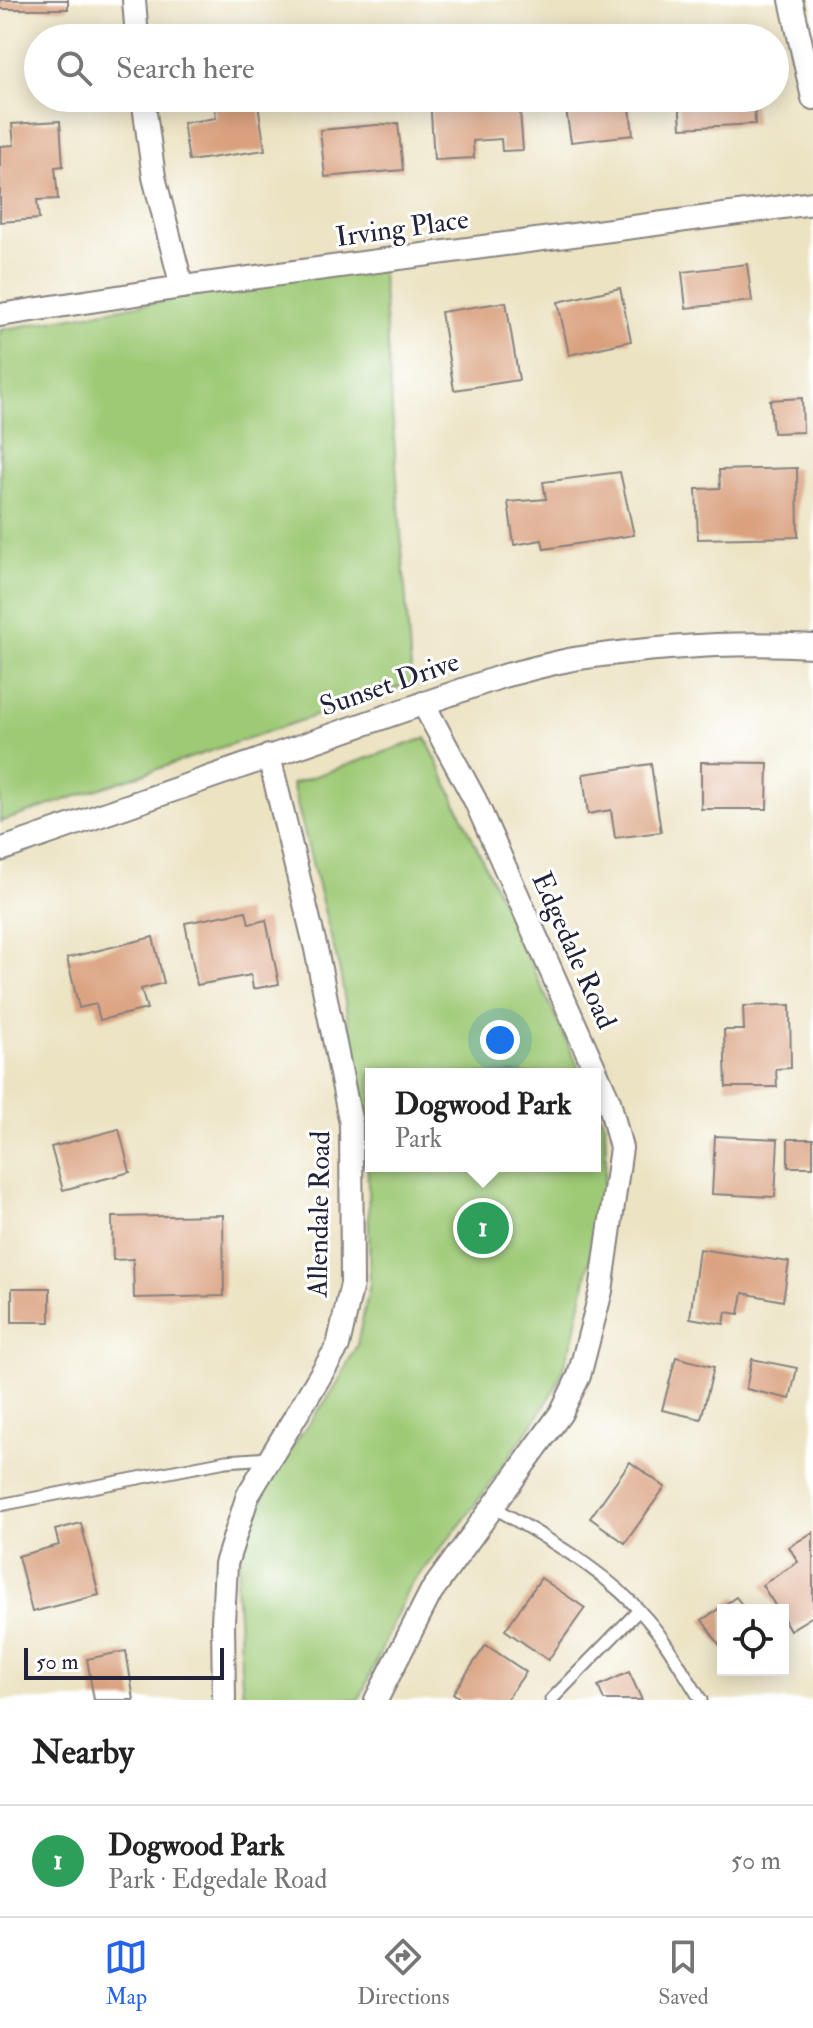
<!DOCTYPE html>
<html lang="en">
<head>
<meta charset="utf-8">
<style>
	body { margin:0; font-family:"IM FELL Double Pica",serif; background:#f6f6f6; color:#222 }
	.controls { position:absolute; right:24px; bottom:24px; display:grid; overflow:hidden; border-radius:0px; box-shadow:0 4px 20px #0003 }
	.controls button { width:72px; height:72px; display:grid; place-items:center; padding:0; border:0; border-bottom:2px solid #e0e0e0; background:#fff; color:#222; font:40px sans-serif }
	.scale { position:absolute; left:24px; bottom:20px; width:200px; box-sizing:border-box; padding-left:8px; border:4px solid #22223b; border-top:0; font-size:22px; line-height:28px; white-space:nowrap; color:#22223b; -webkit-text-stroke:6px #fff; paint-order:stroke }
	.you { position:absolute; left:500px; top:1040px; width:28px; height:28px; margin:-20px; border:6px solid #fff; border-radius:50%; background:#1a73e8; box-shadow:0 0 0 12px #1a73e833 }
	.badge { display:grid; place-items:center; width:52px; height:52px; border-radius:50%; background:#2563eb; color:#fff; font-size:26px; font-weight:700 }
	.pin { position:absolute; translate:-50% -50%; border:4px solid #fff; box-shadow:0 2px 8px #0006 }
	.popup { position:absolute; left:365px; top:1068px; width:236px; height:104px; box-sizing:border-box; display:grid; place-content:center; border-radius:0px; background:#fff; filter:drop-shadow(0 2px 6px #0005); font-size:26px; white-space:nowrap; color:#767676 }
	.popup b { font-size:30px; color:#222 }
	.popup::after { content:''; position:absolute; left:50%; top:100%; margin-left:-16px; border:16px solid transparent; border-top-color:#fff }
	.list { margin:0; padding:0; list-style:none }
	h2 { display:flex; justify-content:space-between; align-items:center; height:104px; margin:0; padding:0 32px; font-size:34px }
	h2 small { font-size:26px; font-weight:400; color:#767676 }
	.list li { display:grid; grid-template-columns:52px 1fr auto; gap:24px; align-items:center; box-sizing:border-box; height:112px; padding:0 32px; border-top:2px solid #e0e0e0 }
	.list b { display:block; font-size:30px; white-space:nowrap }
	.list p { margin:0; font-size:26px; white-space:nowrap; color:#767676 }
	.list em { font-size:26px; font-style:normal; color:#767676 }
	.icon { flex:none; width:44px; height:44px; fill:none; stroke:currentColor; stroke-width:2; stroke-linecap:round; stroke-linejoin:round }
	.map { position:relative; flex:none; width:813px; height:1700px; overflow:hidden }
	.search { position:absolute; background:#fff; box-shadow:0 4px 20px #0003; left:24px; right:24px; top:24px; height:88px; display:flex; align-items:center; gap:20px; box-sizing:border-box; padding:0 28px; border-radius:44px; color:#767676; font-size:30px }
	.sheet { height:216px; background:#fff }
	nav { display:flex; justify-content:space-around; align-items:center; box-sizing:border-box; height:112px; border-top:2px solid #e0e0e0; background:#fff; font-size:22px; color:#767676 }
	nav a { display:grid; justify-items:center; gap:4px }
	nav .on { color:#2563eb }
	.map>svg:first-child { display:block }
	.green { fill:#9eca76; stroke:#607658; stroke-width:2 }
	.building { fill:#daa17f }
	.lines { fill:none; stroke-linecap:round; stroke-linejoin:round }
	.service-casing { stroke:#87827f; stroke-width:15 }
	.minor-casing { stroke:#87827f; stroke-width:26 }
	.service { stroke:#fff; stroke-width:11 }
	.minor { stroke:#fff; stroke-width:22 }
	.labels { text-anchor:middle; stroke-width:6; stroke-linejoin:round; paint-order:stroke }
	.street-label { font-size:28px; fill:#22223b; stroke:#fff }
</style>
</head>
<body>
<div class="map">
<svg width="813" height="1700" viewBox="0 0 813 1700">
	<rect width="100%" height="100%" fill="#fff"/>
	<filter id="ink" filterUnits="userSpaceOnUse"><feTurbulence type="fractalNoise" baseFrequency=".0125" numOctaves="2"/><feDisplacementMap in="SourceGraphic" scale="16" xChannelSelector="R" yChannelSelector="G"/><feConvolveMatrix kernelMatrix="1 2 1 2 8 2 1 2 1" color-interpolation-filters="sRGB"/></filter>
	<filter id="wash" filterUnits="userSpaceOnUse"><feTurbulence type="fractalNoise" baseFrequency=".006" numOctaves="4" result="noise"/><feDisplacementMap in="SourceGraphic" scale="32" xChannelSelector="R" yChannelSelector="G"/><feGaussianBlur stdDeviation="1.8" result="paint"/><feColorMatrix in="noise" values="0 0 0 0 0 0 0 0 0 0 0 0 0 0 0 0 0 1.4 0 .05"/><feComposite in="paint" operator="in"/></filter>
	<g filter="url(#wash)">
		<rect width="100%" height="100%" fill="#ece3c3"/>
		<!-- green -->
		<g class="green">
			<path d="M381 261 412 683 0 822V330Z"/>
			<path d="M426 738 582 1074H371V1166H595V1104L605 1125 606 1156 603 1193 574 1337 557 1385 541 1412 464 1520 409 1587 359 1700H243L236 1583 244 1543 272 1474 335 1388 357 1345 370 1284 367 1133 340 972 292 784Z"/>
		</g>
		<g id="blocks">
			<!-- building -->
			<g class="building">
				<rect x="0" y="0" width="68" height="9"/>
				<path d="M213 98H257L265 150 189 161 183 123 216 118Z"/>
				<path d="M430 98H519L523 150 502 151 501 139 473 141 474 158 434 160Z"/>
				<path d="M545 98H629L633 135 571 142 565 103 546 105Z"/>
				<path d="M679 98H754L755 124 681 128Z"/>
				<path d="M60 121 63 166 55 167 58 199 37 200 39 219 0 222V146L14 145 12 124Z"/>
				<path d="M398 123 403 170 325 177 320 130Z"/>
				<path d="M747 264 752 301 686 308 682 272Z"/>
				<path d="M620 288 631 341 569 355 558 302Z"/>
				<path d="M506 302 519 380 454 390 441 312Z"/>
				<path d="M802 398 803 432 773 433 770 400Z"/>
				<path d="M797 468 798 537 698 539 696 489 720 488 719 470Z"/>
				<path d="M620 472 634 535 544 549 542 540 514 545 508 502 546 499 543 482Z"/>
				<path d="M701 762 768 763 767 809H701Z"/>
				<path d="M651 764 661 832 615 838 611 810 588 814 583 774Z"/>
				<path d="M246 911 249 924 266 920 279 984 253 989 251 975 197 985 185 923Z"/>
				<path d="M153 937 164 983 141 989 147 1009 100 1020 96 1004 79 1008 67 958Z"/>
				<path d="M790 1005 791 1068 776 1069 777 1087H726L724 1030H744L743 1006Z"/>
				<path d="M119 1129 130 1172 63 1190 51 1147Z"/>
				<path d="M715 1136 778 1139 775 1197 712 1194Z"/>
				<rect x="788" y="1139" width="25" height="28"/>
				<path d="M223 1215 224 1296 134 1298 133 1259 113 1260 112 1217Z"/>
				<path d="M699 1249 789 1262 783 1301 743 1293 739 1314 726 1312 724 1324 690 1318Z"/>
				<rect x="12" y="1288" width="38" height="34"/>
				<path d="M676 1357 714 1367 701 1419 662 1410Z"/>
				<path d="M752 1359 797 1368 790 1399 746 1389Z"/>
				<path d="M630 1462 665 1487 625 1543 590 1518Z"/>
				<path d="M81 1523 99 1595 32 1612 18 1556 59 1545 55 1530Z"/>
				<path d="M813 1532V1616L790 1630 783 1618V1610H778L762 1585 798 1562 789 1547Z"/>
				<path d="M541 1578 585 1608 548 1660 505 1630Z"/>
				<path d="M736 1597 746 1610H723V1650L702 1620Z"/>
				<path d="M486 1645 526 1672 506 1700H462L453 1693Z"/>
				<path d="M126 1651 134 1700H94L87 1659Z"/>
				<path d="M629 1672 642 1700H604L598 1686Z"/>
			</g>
		</g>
	</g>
	<g filter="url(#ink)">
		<use href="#blocks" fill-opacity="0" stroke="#87827f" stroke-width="2"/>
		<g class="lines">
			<!-- service casing -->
			<g class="service-casing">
				<g id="service">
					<path d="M0 1505 226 1461 269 1458"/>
					<path d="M492 1506C545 1538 606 1570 646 1618 668 1643 683 1672 701 1700"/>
					<path d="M551 1700 639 1610"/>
				</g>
			</g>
			<!-- minor casing -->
			<g class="minor-casing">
				<g id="minor">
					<path d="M134 0 137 38"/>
					<path d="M791 0 813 98"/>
					<path d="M143 98 154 177 182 287"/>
					<path d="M0 315 182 287 813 203"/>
					<path d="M0 850 503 676C528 670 554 662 580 658 657 647 736 641 813 646"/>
					<path d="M224 1700 223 1622 226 1564 248 1495 338 1346 352 1284 351 1124 316 949 269 756"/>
					<path d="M376 1700 431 1592 561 1413 579 1376 601 1291 621 1148 609 1101 475 800 423 703"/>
				</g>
			</g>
			<!-- service -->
			<use href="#service" class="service"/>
			<!-- minor -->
			<use href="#minor" class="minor"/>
		</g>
	</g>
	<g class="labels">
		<!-- street labels -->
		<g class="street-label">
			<text transform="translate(402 227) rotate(-8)" y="10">Irving Place</text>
			<text transform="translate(389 683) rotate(-19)" y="10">Sunset Drive</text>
			<text transform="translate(575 950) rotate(66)" y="10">Edgedale Road</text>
			<text transform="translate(318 1214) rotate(-89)" y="10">Allendale Road</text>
		</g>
	</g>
</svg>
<div class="controls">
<button><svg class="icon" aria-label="locate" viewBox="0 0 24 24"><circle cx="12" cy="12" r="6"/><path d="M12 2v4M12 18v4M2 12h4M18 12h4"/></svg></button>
</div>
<div class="scale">50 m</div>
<div class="you"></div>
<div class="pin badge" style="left:483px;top:1228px;background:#2e9e5b">1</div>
<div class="popup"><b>Dogwood Park</b>Park</div>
<div class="search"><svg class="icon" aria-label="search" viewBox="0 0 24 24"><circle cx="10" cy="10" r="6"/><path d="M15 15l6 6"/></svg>Search here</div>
</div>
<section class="sheet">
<h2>Nearby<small></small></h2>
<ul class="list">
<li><span class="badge" style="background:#2e9e5b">1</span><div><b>Dogwood Park</b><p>Park · Edgedale Road</p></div><em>50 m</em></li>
</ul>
</section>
<nav>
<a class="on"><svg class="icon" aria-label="map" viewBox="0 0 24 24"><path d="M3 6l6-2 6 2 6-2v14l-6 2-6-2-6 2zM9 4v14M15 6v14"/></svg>Map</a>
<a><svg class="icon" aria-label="directions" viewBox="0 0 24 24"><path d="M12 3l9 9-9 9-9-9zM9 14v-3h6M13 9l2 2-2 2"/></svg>Directions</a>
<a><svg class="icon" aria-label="saved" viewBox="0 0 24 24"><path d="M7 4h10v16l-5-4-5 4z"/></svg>Saved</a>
</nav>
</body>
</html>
